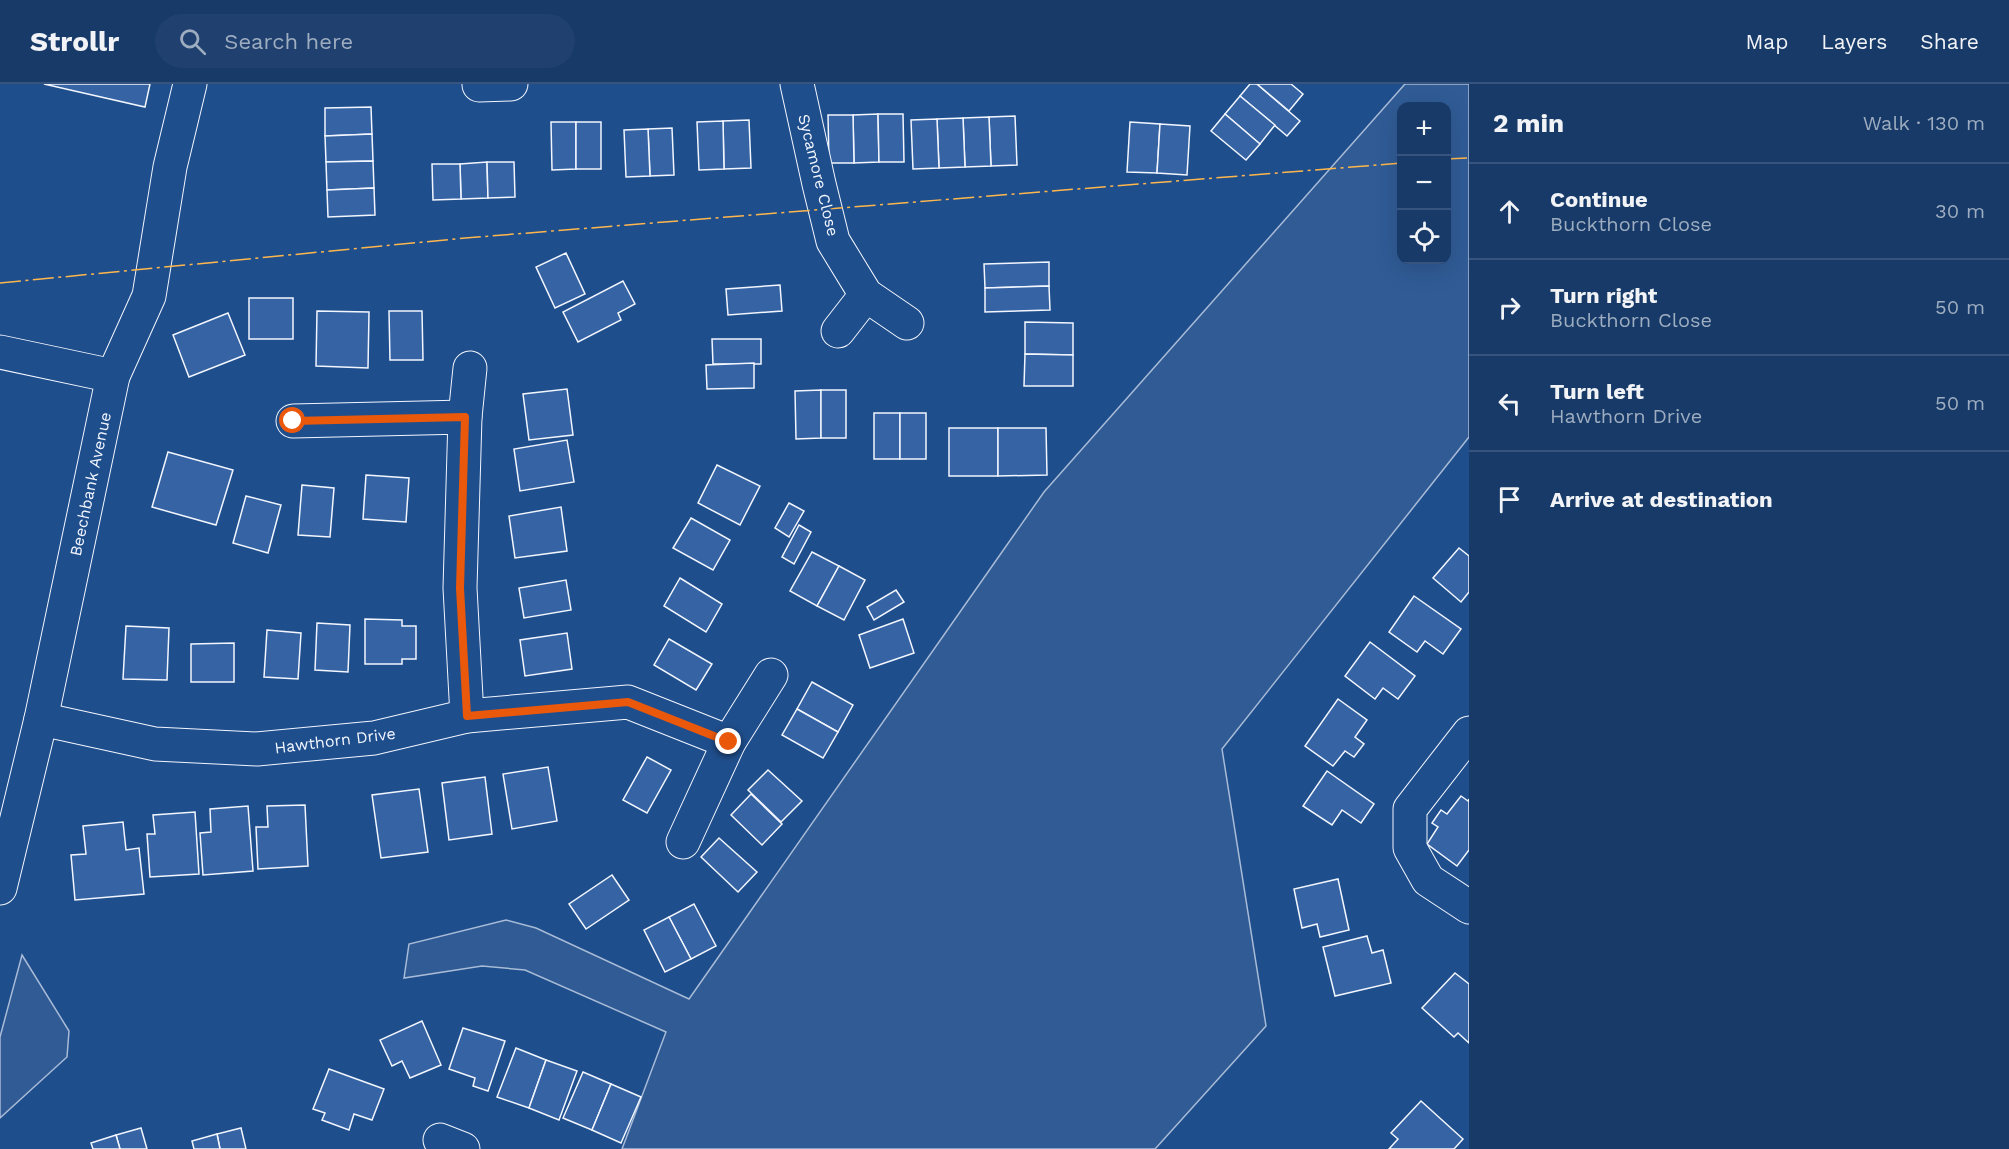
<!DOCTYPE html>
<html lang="en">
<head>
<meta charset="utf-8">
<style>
	body { margin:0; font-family:"Work Sans",sans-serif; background:#20416f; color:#f1f3f6 }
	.controls { position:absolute; right:18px; top:18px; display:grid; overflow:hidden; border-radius:12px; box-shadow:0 6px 24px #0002 }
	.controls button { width:54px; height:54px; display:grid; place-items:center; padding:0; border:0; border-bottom:2px solid #36547d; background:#173a69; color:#f1f3f6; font:30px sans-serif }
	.stop { position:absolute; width:18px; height:18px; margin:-14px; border:4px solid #ea580c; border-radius:50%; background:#fff }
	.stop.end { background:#ea580c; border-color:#fff; box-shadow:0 2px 6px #0008 }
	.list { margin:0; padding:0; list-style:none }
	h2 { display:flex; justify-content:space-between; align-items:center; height:78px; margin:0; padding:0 24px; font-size:26px }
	h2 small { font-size:20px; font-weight:400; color:#9eadc0 }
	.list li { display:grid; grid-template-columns:39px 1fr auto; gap:18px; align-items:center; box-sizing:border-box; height:96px; padding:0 24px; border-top:2px solid #36547d }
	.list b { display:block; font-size:22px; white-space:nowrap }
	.list p { margin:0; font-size:20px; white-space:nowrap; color:#9eadc0 }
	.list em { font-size:20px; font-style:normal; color:#9eadc0 }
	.icon { flex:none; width:33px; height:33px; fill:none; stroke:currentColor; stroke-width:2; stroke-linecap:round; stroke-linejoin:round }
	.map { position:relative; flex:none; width:1469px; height:1065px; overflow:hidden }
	header { display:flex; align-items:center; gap:36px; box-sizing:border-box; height:84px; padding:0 30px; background:#173a69; border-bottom:2px solid #36547d }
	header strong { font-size:28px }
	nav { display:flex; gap:33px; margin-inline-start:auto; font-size:21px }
	.search { width:420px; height:54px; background:#20416f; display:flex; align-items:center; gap:15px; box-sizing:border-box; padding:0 21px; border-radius:33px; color:#9eadc0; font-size:22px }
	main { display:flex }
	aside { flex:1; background:#173a69 }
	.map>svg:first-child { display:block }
	.built { fill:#305b95; stroke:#a8bbd7; stroke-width:1.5; fill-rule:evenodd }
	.building { fill:#3563a3; stroke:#f2f6ff; stroke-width:1.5 }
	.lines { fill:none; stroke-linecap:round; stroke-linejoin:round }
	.minor-casing { stroke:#f2f6ff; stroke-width:35 }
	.minor { stroke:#1f4e8c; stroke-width:33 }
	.power { stroke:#ffb74d; stroke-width:1.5; stroke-dasharray:21 4.5 3 4.5; stroke-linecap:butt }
	.route { stroke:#ea580c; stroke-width:8 }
	.labels { text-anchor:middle; stroke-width:4.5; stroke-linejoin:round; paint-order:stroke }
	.street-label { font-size:16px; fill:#f2f6ff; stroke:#1f4e8c }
</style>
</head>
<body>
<header>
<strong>Strollr</strong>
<div class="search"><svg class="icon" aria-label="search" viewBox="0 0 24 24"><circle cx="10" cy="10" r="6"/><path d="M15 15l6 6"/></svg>Search here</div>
<nav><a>Map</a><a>Layers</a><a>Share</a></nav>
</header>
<main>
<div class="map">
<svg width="1469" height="1065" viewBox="0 0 1469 1065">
	<rect width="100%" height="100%" fill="#1f4e8c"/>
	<!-- built -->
	<g class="built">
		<path d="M1405 0H1469V353L1222 665 1266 942 1155 1065H622L666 948 525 886 482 882 404 894 409 860 506 836 536 844 689 915 1044 408ZM1446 22V176H1402V22Z"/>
		<path d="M22 871 69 947 67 973 0 1034V953Z"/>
	</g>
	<!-- building -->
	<g class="building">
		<path d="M44 0H150L145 23Z"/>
		<path d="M1250 0H1257L1300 37 1287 52 1240 12Z"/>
		<path d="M1257 0H1291L1303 10 1289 27Z"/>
		<path d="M1240 12 1275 41 1260 60 1225 30Z"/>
		<path d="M371 23 372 50 325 52V24Z"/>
		<path d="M878 30 879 78 854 79 853 31Z"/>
		<path d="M878 30H903L904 78H879Z"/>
		<path d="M1225 30 1260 60 1246 76 1211 47Z"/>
		<path d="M828 31H853L854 79H829Z"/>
		<path d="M1015 32 1017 81 991 82 989 33Z"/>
		<path d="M989 33 991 82 965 83 963 34Z"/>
		<path d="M963 34 965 83 939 84 937 35Z"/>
		<path d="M937 35 939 84 913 85 911 36Z"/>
		<path d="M749 36 751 84 724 85 723 37Z"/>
		<path d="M723 37 724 85 699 86 697 38Z"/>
		<path d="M551 38H576V85L552 86Z"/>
		<rect x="576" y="38" width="25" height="47"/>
		<path d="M1130 38 1160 40 1157 89 1127 88Z"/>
		<path d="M1160 40 1190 42 1187 91 1157 89Z"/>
		<path d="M672 44 674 91 650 92 648 45Z"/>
		<path d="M648 45 650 92 626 93 624 46Z"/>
		<path d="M372 50 373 77 326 78 325 52Z"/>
		<path d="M373 77 374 104 327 106 326 78Z"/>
		<path d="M487 78 488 114 461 115 460 80Z"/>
		<path d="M487 78H514L515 113 488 114Z"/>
		<path d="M432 80H460L461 115 433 116Z"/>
		<path d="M374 104 375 131 328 133 327 106Z"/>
		<path d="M566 169 585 210 555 224 536 183Z"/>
		<path d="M1049 178V202L985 204 984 180Z"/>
		<path d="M623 197 635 220 618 229 621 236 578 258 563 228Z"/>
		<path d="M780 201 782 227 728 231 726 205Z"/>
		<path d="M1049 202 1050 226 985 228V204Z"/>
		<rect x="249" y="214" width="44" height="41"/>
		<path d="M317 227 369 228 368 284 316 282Z"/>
		<path d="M389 227H422L423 276H390Z"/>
		<path d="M228 229 245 271 189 293 173 251Z"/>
		<path d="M1025 238 1073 239V271L1025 270Z"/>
		<path d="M712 255H761V280H713Z"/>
		<path d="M1025 270 1073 271V302H1024Z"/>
		<path d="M754 279V304L707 305 706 281Z"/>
		<path d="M567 305 573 351 529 356 523 310Z"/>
		<path d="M821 306V354L796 355 795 307Z"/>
		<rect x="821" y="306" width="25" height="48"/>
		<rect x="874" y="329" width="26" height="46"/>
		<rect x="900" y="329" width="26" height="46"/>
		<rect x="949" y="344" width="49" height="48"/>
		<path d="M998 344H1046L1047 391 998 392Z"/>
		<path d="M567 356 574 398 520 407 514 365Z"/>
		<path d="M168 368 233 386 216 441 152 423Z"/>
		<path d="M717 381 760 402 740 441 698 419Z"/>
		<path d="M366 391 409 394 406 438 363 435Z"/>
		<path d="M302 401 334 404 330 453 298 451Z"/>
		<path d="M246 412 281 421 268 469 233 459Z"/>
		<path d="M789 419 804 427 789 453 775 444Z"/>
		<path d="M561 423 567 467 515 474 509 432Z"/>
		<path d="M691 434 730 456 713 486 673 464Z"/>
		<path d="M799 441 811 448 794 480 782 473Z"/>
		<path d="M1459 464 1469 472V508L1461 518 1433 494Z"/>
		<path d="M812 468 839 482 817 522 790 507Z"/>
		<path d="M839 482 865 496 844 536 817 522Z"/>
		<path d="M680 494 722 520 706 548 664 522Z"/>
		<path d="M566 496 571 526 524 534 519 504Z"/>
		<path d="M896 506 904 518 874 536 867 523Z"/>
		<path d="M1414 512 1461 545 1443 570 1425 557 1417 568 1389 548Z"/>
		<path d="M365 535 402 536V542H416V575H402V580H365Z"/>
		<path d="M903 535 914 569 870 584 859 551Z"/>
		<path d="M317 539 350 541 348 588 315 586Z"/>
		<path d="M126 542 169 544 167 596 123 595Z"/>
		<path d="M267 546 301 549 298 595 264 593Z"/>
		<path d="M567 549 572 585 525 592 520 556Z"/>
		<path d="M669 555 712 580 696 606 654 581Z"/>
		<path d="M1370 558 1415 592 1398 615 1383 604 1375 615 1345 592Z"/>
		<path d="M234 559V598H191V560Z"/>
		<path d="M812 598 853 621 838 648 797 625Z"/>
		<path d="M1338 615 1367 636 1355 653 1364 660 1354 673 1345 667 1333 682 1305 662Z"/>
		<path d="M797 625 838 648 823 674 782 651Z"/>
		<path d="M647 673 671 686 647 729 623 716Z"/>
		<path d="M548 683 557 737 512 745 503 690Z"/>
		<path d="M768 686 802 717 781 738 748 706Z"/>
		<path d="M1327 687 1374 720 1361 739 1342 726 1332 741 1303 722Z"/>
		<path d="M485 693 492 750 449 756 442 699Z"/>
		<path d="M419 705 428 768 381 774 372 711Z"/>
		<path d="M751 710 782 740 762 761 731 731Z"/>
		<path d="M1461 712 1468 717 1469 715V766L1457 782 1427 760 1438 743 1432 739 1441 726 1447 730Z"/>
		<path d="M305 721 308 782 258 785 256 743H268L267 722Z"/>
		<path d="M248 722 253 787 203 791 200 749 211 748 210 725Z"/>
		<path d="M195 728 199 790 150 793 147 750H155L153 731Z"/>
		<path d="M123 738 126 766 139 764 144 810 75 816 71 771 86 770 83 742Z"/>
		<path d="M719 754 757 788 738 808 701 773Z"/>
		<path d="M612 791 629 816 586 845 569 820Z"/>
		<path d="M1338 795 1349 846 1320 853 1317 840 1302 844 1294 805Z"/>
		<path d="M694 820 716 862 691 875 669 833Z"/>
		<path d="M669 833 691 875 665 888 644 846Z"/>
		<path d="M1367 852 1372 869 1383 866 1391 899 1335 912 1323 863Z"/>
		<path d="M1455 889 1469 900V959L1458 949 1454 953 1422 924Z"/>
		<path d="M422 937 441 981 410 994 402 977 392 982 380 956Z"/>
		<path d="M463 944 505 957 488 1007 473 1002 475 994 449 985Z"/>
		<path d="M516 964 546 976 529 1024 497 1013Z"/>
		<path d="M546 976 577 987 559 1036 529 1024Z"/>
		<path d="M329 985 384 1005 372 1036 354 1030 349 1046 322 1036 325 1029 313 1025Z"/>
		<path d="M583 988 611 1000 592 1046 563 1034Z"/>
		<path d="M611 1000 641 1013 621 1059 592 1046Z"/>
		<path d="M1421 1017 1463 1055 1454 1065H1389L1398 1055 1391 1049Z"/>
		<path d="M141 1044 147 1065H120L116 1051Z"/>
		<path d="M241 1044 246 1065H220L217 1050Z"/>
		<path d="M217 1050 220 1065H194L192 1057Z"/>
		<path d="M116 1051 120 1065H93L91 1059Z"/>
	</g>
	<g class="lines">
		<!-- minor casing -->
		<g class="minor-casing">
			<g id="minor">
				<path d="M797 0 819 100 833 157 866 211 907 239"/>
				<path d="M479 1 511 0"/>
				<path d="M838 247 866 211"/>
				<path d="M0 268 113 292"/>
				<path d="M465 333 470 284"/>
				<path d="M293 337 465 333 460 504 467 632"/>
				<path d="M41 635 155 660 257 665 374 654 467 632 628 618 729 658"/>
				<path d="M1469 649 1410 725V764L1428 796 1469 823"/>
				<path d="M683 758 729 658 771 591"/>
				<path d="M0 804 41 635 113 292 149 212 170 83 190 0"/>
				<path d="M440 1056 463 1065"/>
			</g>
		</g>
		<!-- minor -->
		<use href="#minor" class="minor"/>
		<!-- power -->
		<g class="power">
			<path d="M1446 75 1469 74"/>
			<path d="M0 199 465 154 1402 79"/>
		</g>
	</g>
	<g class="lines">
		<!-- route -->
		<path class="route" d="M293 337 465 333 460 504 467 632 628 618 729 658"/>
	</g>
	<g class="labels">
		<!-- street labels -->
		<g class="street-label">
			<text transform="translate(819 91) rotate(76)" y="6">Sycamore Close</text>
			<text transform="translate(90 400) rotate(-78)" y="6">Beechbank Avenue</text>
			<text transform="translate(335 656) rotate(-7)" y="6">Hawthorn Drive</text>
		</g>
	</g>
</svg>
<div class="controls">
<button>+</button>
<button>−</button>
<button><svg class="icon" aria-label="locate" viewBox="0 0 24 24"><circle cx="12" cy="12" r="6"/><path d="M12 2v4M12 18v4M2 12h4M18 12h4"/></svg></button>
</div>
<div class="stop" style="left:293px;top:337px"></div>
<div class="stop end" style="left:729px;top:658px"></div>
</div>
<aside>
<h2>2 min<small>Walk · 130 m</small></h2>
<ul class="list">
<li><svg class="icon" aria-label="ahead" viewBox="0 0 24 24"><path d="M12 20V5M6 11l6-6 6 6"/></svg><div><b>Continue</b><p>Buckthorn Close</p></div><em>30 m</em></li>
<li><svg class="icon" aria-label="right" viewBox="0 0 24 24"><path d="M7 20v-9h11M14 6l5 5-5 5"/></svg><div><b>Turn right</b><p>Buckthorn Close</p></div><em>50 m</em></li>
<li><svg class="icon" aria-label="left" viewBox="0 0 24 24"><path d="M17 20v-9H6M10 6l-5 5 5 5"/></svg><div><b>Turn left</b><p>Hawthorn Drive</p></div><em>50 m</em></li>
<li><svg class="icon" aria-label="arrive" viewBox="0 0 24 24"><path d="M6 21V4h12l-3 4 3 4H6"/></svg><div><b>Arrive at destination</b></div></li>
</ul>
</aside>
</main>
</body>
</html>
